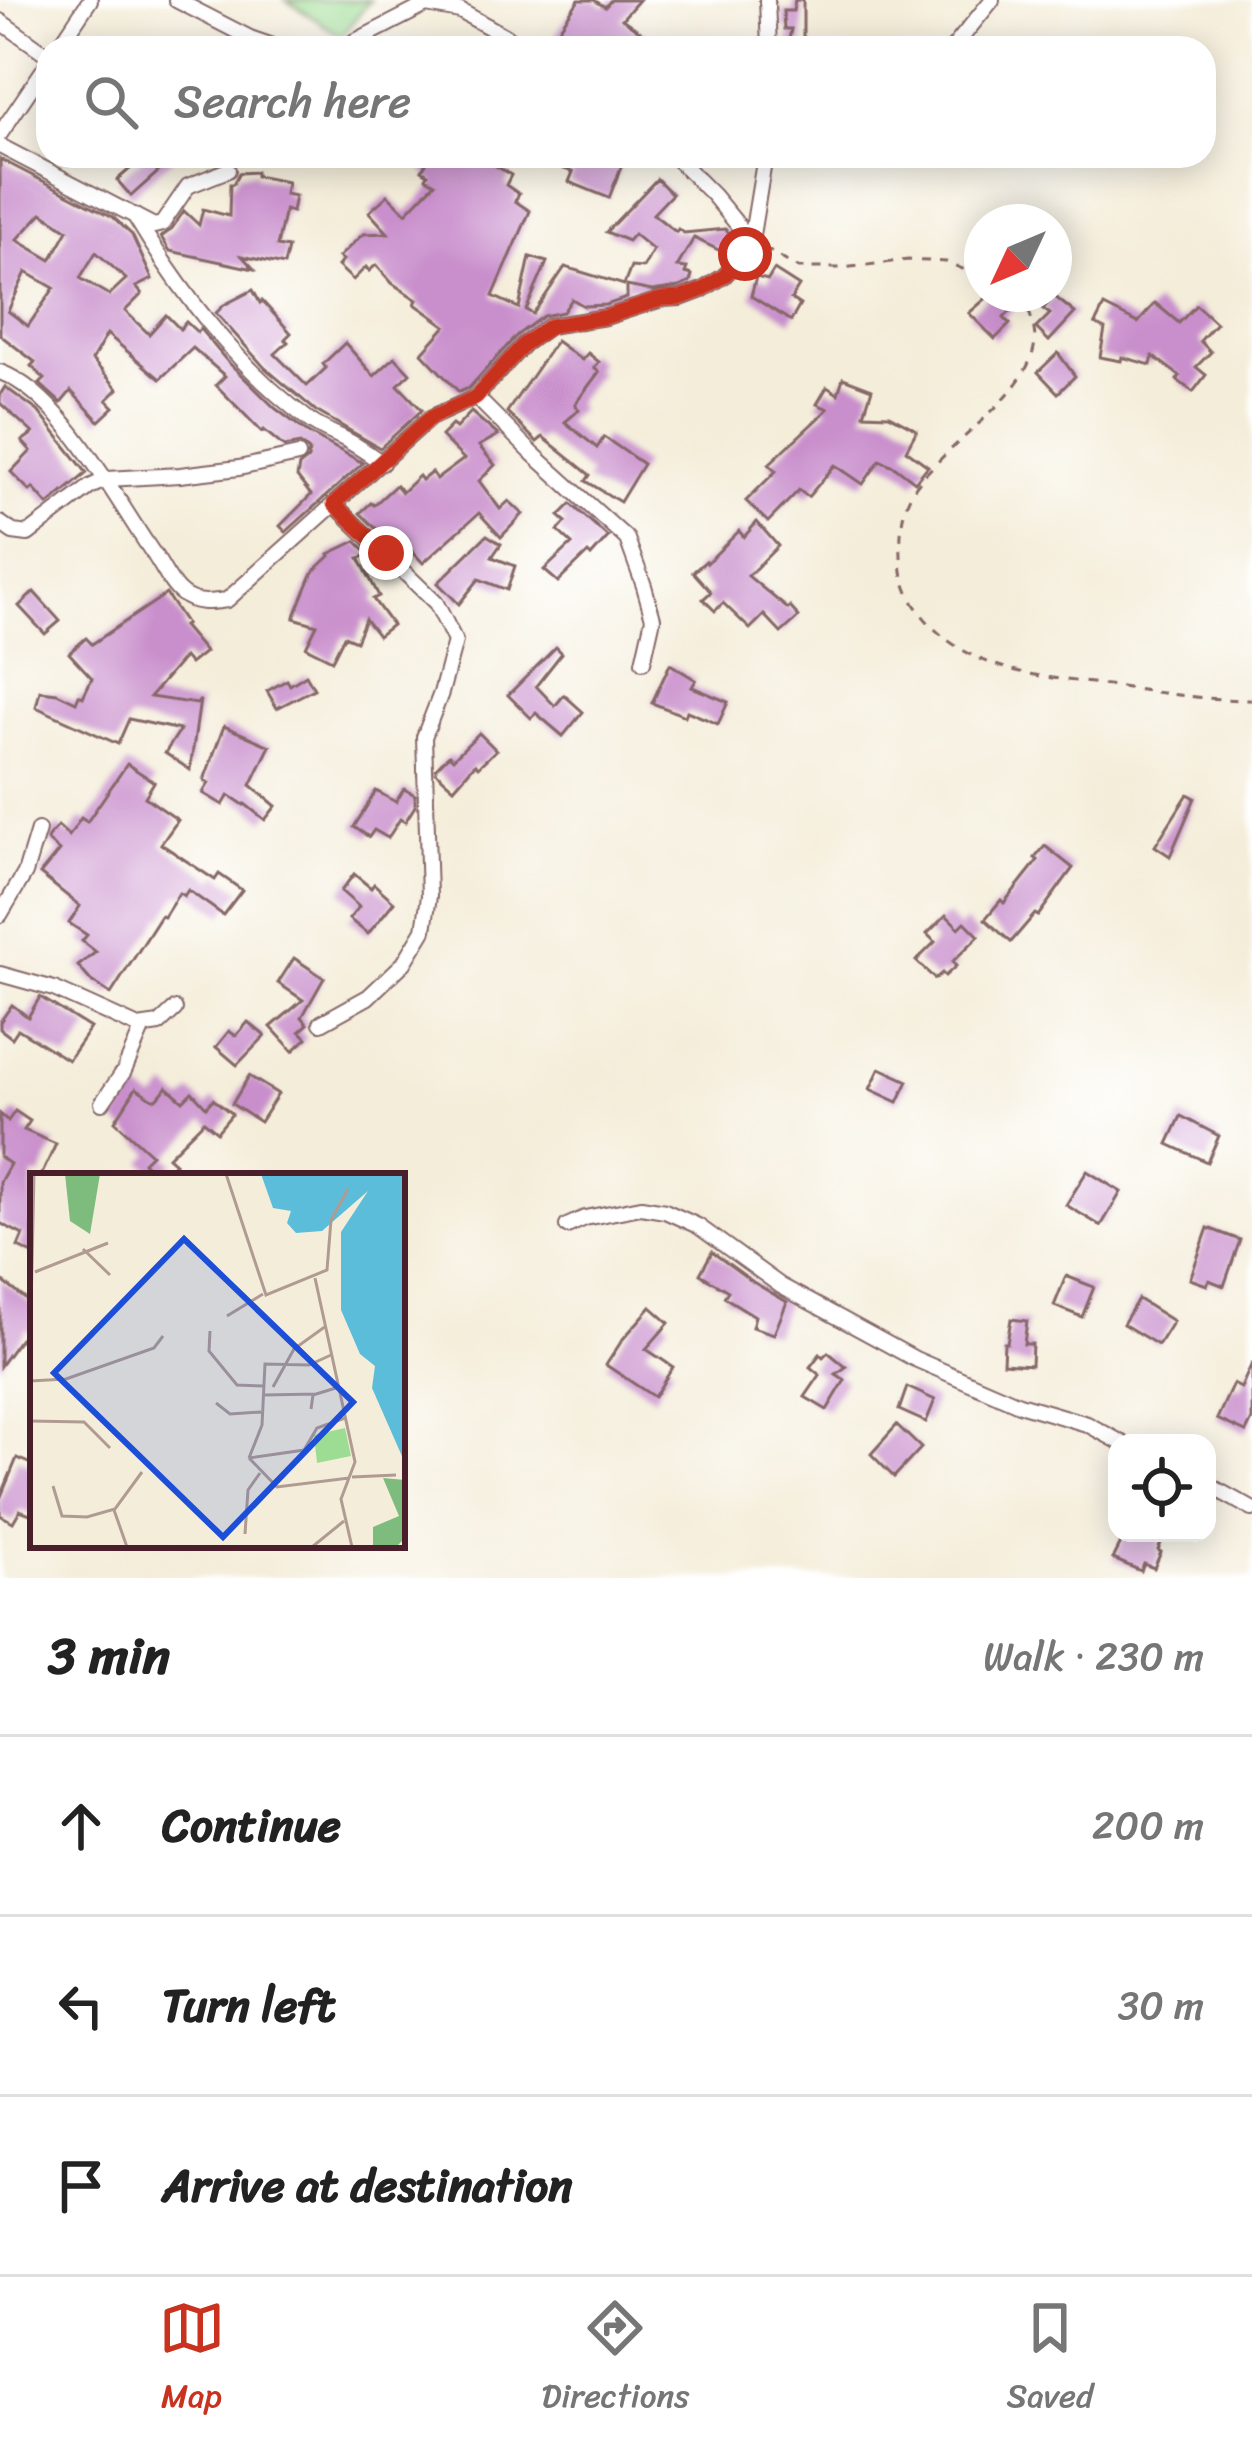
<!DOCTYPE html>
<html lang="en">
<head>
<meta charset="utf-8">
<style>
	body { margin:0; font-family:Sriracha,sans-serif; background:#f6f6f6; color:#222 }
	.controls { position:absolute; right:36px; bottom:36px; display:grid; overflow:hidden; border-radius:24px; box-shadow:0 6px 30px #0003 }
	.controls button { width:108px; height:108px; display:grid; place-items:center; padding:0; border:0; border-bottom:3px solid #e0e0e0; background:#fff; color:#222; font:60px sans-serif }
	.compass { position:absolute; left:964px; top:204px; width:108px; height:108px; border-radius:50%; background:#fff; box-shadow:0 6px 30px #0003; rotate:226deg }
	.stop { position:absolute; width:36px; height:36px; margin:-27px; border:9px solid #c8321e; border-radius:50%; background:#fff }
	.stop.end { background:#c8321e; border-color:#fff; box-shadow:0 3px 12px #0008 }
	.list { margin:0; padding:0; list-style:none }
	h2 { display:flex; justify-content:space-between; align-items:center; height:156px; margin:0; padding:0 48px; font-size:51px }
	h2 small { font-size:39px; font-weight:400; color:#767676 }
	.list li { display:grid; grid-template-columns:78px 1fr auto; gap:36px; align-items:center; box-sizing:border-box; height:180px; padding:0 48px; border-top:3px solid #e0e0e0 }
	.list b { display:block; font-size:45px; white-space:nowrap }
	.list em { font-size:39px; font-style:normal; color:#767676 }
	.icon { flex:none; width:66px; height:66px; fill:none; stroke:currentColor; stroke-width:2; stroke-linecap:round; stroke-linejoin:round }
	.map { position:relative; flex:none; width:1252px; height:1578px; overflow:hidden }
	.search { position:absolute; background:#fff; box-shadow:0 6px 30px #0003; left:36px; right:36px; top:36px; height:132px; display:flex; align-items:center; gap:30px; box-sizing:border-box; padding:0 42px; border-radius:36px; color:#767676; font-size:45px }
	.sheet { height:696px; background:#fff }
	nav { display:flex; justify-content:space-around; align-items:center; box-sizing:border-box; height:168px; border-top:3px solid #e0e0e0; background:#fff; font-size:33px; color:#767676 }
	nav a { display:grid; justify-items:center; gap:6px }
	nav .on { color:#c8321e }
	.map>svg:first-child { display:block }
	.green { fill:#9ddd93; stroke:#747e5f; stroke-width:3 }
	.building { fill:#c98fcc; fill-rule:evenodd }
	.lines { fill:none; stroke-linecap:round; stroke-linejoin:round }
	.minor-casing { stroke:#866768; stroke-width:18 }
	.path { stroke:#866768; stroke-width:3; stroke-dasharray:9 9; stroke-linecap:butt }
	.minor { stroke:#fff; stroke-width:14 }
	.route { stroke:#c8321e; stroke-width:15 }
	.inset-road { fill:none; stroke:#b09b93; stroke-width:3 }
	.view { fill:#1d4ed8; fill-opacity:0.15; stroke:#1d4ed8; stroke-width:6 }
	.inset-edge { fill:none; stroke:#4a1f2b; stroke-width:6 }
</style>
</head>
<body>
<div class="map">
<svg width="1252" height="1578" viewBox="0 0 1252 1578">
	<rect width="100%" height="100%" fill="#fff"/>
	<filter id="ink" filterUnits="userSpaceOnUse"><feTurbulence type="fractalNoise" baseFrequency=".00833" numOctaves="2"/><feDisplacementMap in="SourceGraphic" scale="24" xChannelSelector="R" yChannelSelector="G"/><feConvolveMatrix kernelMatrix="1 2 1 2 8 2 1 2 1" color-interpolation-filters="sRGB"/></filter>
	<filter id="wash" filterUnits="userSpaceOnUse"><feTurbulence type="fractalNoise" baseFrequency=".004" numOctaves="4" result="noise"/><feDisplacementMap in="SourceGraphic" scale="48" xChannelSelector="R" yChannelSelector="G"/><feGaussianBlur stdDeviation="2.7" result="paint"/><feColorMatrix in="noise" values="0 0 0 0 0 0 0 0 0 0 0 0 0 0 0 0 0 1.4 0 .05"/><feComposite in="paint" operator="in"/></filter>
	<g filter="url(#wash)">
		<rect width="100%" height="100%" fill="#f4edd9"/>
		<!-- green -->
		<path class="green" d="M286 0H370L341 36Z"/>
		<g id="blocks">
			<!-- building -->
			<g class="building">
				<path d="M579 0H594L605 7 611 0H639L622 19 664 48H546Z"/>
				<path d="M795 0H803V48L788 46 791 29H784L783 11H793Z"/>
				<path d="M145 156H176L131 196 117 180Z"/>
				<path d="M430 156H479L511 175 506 185 519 194 515 201 530 211 493 296 519 308 530 257 547 262 526 310 533 314 565 267 624 285 631 267 643 268 653 250 634 234 628 241 606 232 657 179 672 194 653 214 676 232 678 229 684 233 725 229 732 236 730 241 737 244 729 255 694 238 677 267 687 268 685 273 692 275 690 282 679 287 652 291 627 286V298L606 305 584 306 572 299 563 312 543 316 517 335 469 388 459 392 422 353 446 326 415 304 417 300 392 283 376 265 369 271 366 267 353 280 338 266 343 260 339 257 363 234 388 233 369 212 388 195 406 213 435 183 426 178 428 174 422 170Z"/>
				<path d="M533 156H612L611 158 624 159 609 198 569 182 573 172 532 158Z"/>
				<path d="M0 159 113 217 132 235 152 279 136 287 142 294 125 311 149 334 166 315 180 329 186 322 197 332 200 329 226 360 275 408 308 433 363 463 286 532 280 526 311 495 297 477 299 466 308 459 309 451 300 444 284 447 264 430 262 432 216 385 225 376 193 348 160 379 107 334 92 360 118 389 107 400 114 407 99 421 71 391 61 403 40 384 45 379 31 366 35 362 0 335ZM42 213 68 230 51 260 17 240ZM96 252 126 279 109 295 80 278ZM26 272 54 288 28 326 8 311Z"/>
				<path d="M256 172V176L287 182 285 194 295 196 292 212 285 210 277 246 288 248 284 265 242 256 254 269 170 251 161 237 171 230 184 211 199 225 203 209 229 216 230 184H233L239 173Z"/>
				<path d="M774 270 799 286 791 299 800 305 791 321 751 296 756 277 768 280Z"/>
				<path d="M253 290 260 303 262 301 291 333 285 339 288 342 275 354 307 386 326 368 323 364 345 343 374 376 395 357 410 373 398 385 422 410 380 448 316 411 265 368 216 313 224 305Z"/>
				<path d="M991 294H1007L1017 304 1004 318 1010 324 995 339 969 313Z"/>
				<path d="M1054 296 1075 313 1049 341 1036 328 1050 314 1043 309Z"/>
				<path d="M1155 303 1179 323 1196 305 1216 323 1200 341 1211 352 1196 367 1206 375 1193 392 1177 380 1180 376 1153 356 1151 365 1122 357 1121 361 1100 357 1105 329 1095 324 1104 306 1138 323Z"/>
				<path d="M556 341 582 360 588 353 599 362 594 368 599 372 575 404 579 410 565 422 597 448 604 437 643 464 620 502 586 481 590 475 543 437 537 442 507 412Z"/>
				<path d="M1058 353 1075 376 1058 393 1038 372Z"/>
				<path d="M843 378 872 389 864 414 889 415 917 430 906 450 928 466 915 482 894 466 880 460 863 484 835 465 808 497 799 490 768 522 746 501 776 471 769 464 828 409 817 404 827 387 838 394Z"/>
				<path d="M5 387 38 411 87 473 48 505 33 488 30 491 11 472 31 451 22 441 33 433 0 403V395Z"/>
				<path d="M471 412 498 435 479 446 495 465 479 481 500 509 509 501 523 514 501 537 479 513 423 563 400 538 392 544 360 513 371 503 374 505 396 485 402 492 419 476 422 480 432 472 437 479 464 459 441 436 452 425 456 428Z"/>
				<path d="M571 504 608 537 591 556 588 553 558 582 544 570 572 544 558 531 566 522 559 516Z"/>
				<path d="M757 522 778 546 748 576 788 609 790 607 799 617 781 633 764 615 750 629 723 603 715 611 703 599 711 592 693 572 706 561 707 563 739 531 744 537Z"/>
				<path d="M487 535 501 544 492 557 515 566 507 590 479 579 459 604 438 583Z"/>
				<path d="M356 541 370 555 359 558 379 596 373 599 392 625 378 636 365 619 356 641 344 636 332 660 306 647 317 625 294 618 313 572 330 556 329 554Z"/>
				<path d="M34 592 60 621 45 634 19 606Z"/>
				<path d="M166 594 186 624 183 626 205 652 190 664 184 657 150 697 197 704 200 700 190 770 165 753 180 730 129 719 118 744 36 707 40 691 57 693 76 702 79 695 83 697 92 678 69 653 86 638 92 644Z"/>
				<path d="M556 647 562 653 536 686 555 706 564 695 583 712 563 736 536 713 531 718 508 695Z"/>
				<path d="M670 664 696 680 692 687 728 702 718 724 687 711 685 716 652 703Z"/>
				<path d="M306 675 314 689 277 708 267 691 287 680 290 685Z"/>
				<path d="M224 726 270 746 251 785 276 806 265 820 245 804 244 805 229 795 223 805 203 793 209 783 204 780Z"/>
				<path d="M479 733 496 750 478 767 475 764 454 788 436 772V768L449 755 453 759Z"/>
				<path d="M127 764 154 782 145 797 178 820 161 844 215 880 219 874 242 890 223 915 188 890 184 896 179 893 164 917 161 916 111 994 91 981 78 966 96 952 82 941 87 935 69 923 80 906 40 874 59 851 47 840 48 837 58 826 69 836 81 818 87 822Z"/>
				<path d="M404 789 415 795V806L405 822 400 819 388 838 374 830 369 837 354 827 376 791 396 802Z"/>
				<path d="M1188 794 1195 798 1170 856 1155 846Z"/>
				<path d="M1045 846 1073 868 1038 916 1035 914 1011 942 985 919 1001 900 1004 903 1038 860 1035 858Z"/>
				<path d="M354 874 371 888 374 884 394 902 368 934 349 919 359 907 341 891Z"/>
				<path d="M946 915 959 928 965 922 979 936 952 962 956 966 945 976 942 973 935 979 916 961 935 942 927 934Z"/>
				<path d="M294 958 324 978 302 1017 308 1024 300 1031 307 1038 293 1051 271 1027 303 1000 278 983Z"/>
				<path d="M40 997 90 1028 68 1060 18 1029 12 1038 0 1029V1022L12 1005 28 1017Z"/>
				<path d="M248 1022 265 1036 237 1065 216 1047 229 1031 236 1036Z"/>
				<path d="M880 1068 908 1081 898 1102 870 1089Z"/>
				<path d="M249 1076 278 1094 260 1122 232 1104Z"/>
				<path d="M167 1087 183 1101 192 1092 206 1107 213 1099 232 1114 217 1132 204 1121 168 1157 175 1163 161 1176H157L143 1162 151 1154 115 1121 136 1088 153 1099H157Z"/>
				<path d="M15 1111 30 1121 24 1130 56 1144 41 1176H33V1254L18 1247 23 1235 0 1223V1182L10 1164 0 1157V1114L8 1121Z"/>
				<path d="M1181 1116 1219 1136 1207 1162 1168 1144Z"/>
				<path d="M1087 1171 1121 1192 1101 1226 1066 1205Z"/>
				<path d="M1208 1228 1240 1240 1224 1286 1209 1280 1207 1285 1190 1279Z"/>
				<path d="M712 1252 753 1282 787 1302 774 1334 752 1327 755 1316 724 1297 728 1291 700 1274Z"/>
				<path d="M1066 1276 1094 1287 1082 1317 1054 1306Z"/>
				<path d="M0 1279 33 1305V1334L27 1329 0 1366Z"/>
				<path d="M1138 1299 1173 1321 1158 1345 1123 1324Z"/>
				<path d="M651 1307 669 1323 646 1349 673 1367 654 1397 606 1365 623 1339Z"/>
				<path d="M1011 1319 1027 1321 1024 1344H1032L1031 1365 1003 1363 1004 1343H1007Z"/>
				<path d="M828 1352 846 1367 836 1374 845 1380 827 1410 805 1397 820 1375 810 1367 820 1354 823 1357Z"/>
				<path d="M1252 1363V1420L1246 1432 1217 1419 1233 1384 1241 1388Z"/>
				<path d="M907 1387 935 1400 926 1422 899 1410Z"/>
				<path d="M897 1425 921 1448 894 1477 871 1454Z"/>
				<path d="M17 1458 33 1465V1515L20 1510 13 1522 0 1515V1499Z"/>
				<path d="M1126 1533H1150L1163 1539 1158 1550 1161 1552 1154 1568 1144 1564 1141 1571 1113 1559Z"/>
			</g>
		</g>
	</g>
	<g filter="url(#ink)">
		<use href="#blocks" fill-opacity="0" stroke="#866768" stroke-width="3"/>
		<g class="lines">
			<!-- minor casing -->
			<g class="minor-casing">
				<g id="minor">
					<path d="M176 0 250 38 279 48"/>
					<path d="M767 0 769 48"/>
					<path d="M0 21 48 55"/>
					<path d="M58 48 90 0"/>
					<path d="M342 48 426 5 460 11 527 48"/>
					<path d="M953 48 992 0"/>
					<path d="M0 134 48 63"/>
					<path d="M0 146 154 226 162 224 188 186 228 170"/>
					<path d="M674 156 713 195 751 241"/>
					<path d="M134 215C180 292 236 366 309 420 322 430 337 434 350 442 361 448 372 456 382 463"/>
					<path d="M0 372C64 396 116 501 155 556 163 568 171 586 182 594 196 605 211 602 227 600L430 418 476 397 524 344 549 326 606 317 662 299 681 298 702 290 724 276 745 254 751 241 765 156"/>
					<path d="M476 397 533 454 627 539 644 586 653 618 643 662"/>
					<path d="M0 523 13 532 28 534 90 487 107 479 180 475 239 468 298 455"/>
					<path d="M0 915 25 873 38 830"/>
					<path d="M0 974 54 989 138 1027 159 1024 175 1009"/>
					<path d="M321 1023 368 997 404 963 424 930 429 896 424 737 441 693 455 641 436 603 334 504"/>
					<path d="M102 1103 124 1071 143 1027"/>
					<path d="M567 1226 585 1218 641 1207 665 1211 698 1226 781 1286 915 1359 1019 1404 1087 1424 1122 1443"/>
					<path d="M1207 1484 1252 1509"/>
				</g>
			</g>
			<!-- path -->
			<g class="path">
				<path d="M764 248 798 268H843L908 260 946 262 982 277"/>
				<path d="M1021 294C1028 308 1034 322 1035 338 1035 391 946 444 916 486 901 507 900 532 901 556 901 584 910 602 928 622 976 675 1048 677 1115 686 1160 693 1206 700 1252 700"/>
			</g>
			<!-- minor -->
			<use href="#minor" class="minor"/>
		</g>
	</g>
	<g class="lines" filter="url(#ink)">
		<!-- route -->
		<path class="route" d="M386 553 334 504 430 418 476 397 524 344 550 326 606 317 662 299 681 298 702 290 724 276 745 254"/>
	</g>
	<!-- overview -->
	<g transform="translate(30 1173)">
		<rect width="375" height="375" fill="#f4edd9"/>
		<path d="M315 255 321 283 287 290 284 262Z" fill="#9ddd93"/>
		<path d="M35 1H70L60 61 40 48ZM353 305 375 307V365L366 374 343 372V354L369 343Z" fill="#7ebc7d"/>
		<path d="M231 1H375V290L342 215 345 193 330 181 311 137V59L338 18 292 58 266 60 257 50 261 38 243 35Z" fill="#5cbdda"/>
		<path class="inset-road" d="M196 1 236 122 297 97 301 47 318 16M53 76 80 102M5 99 78 70M285 105 325 289 311 326 322 374M197 143 233 121M180 158 179 178 207 212 234 213M0 182 4 1M0 208 36 206 124 175 133 163M243 214 264 176 296 153M234 222 286 221M186 230 200 241 231 239M281 236 283 222 309 214M0 248 54 249 80 275M219 285 232 252 235 191 279 192 301 182M219 285 247 314 319 305M219 285 274 277 287 255 315 245M322 304 366 302M23 313 32 343 57 344 85 336 112 299M84 337 97 374M215 361 218 317 230 300M282 374 314 348"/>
		<path class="view" d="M154 66 323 229 193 364 24 200Z"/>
		<rect width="375" height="375" class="inset-edge"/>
	</g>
</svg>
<div class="controls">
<button><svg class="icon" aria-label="locate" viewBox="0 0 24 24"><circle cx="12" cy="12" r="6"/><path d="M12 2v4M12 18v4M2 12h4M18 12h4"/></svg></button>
</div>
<svg class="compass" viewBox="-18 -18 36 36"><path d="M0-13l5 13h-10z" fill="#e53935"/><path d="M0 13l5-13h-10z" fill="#767676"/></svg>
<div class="stop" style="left:745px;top:254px"></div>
<div class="stop end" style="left:386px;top:553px"></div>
<div class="search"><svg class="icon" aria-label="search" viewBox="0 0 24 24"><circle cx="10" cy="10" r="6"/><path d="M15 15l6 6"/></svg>Search here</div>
</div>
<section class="sheet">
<h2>3 min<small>Walk · 230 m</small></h2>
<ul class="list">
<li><svg class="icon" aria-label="ahead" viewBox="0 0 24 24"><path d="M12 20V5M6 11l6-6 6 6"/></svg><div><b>Continue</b></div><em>200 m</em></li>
<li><svg class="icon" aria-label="left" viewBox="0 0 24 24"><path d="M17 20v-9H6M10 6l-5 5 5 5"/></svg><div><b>Turn left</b></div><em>30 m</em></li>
<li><svg class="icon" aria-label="arrive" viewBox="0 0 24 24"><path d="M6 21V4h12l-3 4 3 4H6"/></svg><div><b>Arrive at destination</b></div></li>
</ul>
</section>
<nav>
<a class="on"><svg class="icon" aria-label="map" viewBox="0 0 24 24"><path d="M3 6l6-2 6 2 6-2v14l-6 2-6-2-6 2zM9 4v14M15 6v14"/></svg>Map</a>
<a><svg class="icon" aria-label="directions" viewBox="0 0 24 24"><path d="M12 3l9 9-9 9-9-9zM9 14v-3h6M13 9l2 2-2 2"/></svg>Directions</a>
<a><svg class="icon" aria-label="saved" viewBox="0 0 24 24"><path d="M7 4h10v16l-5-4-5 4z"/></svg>Saved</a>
</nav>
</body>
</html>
